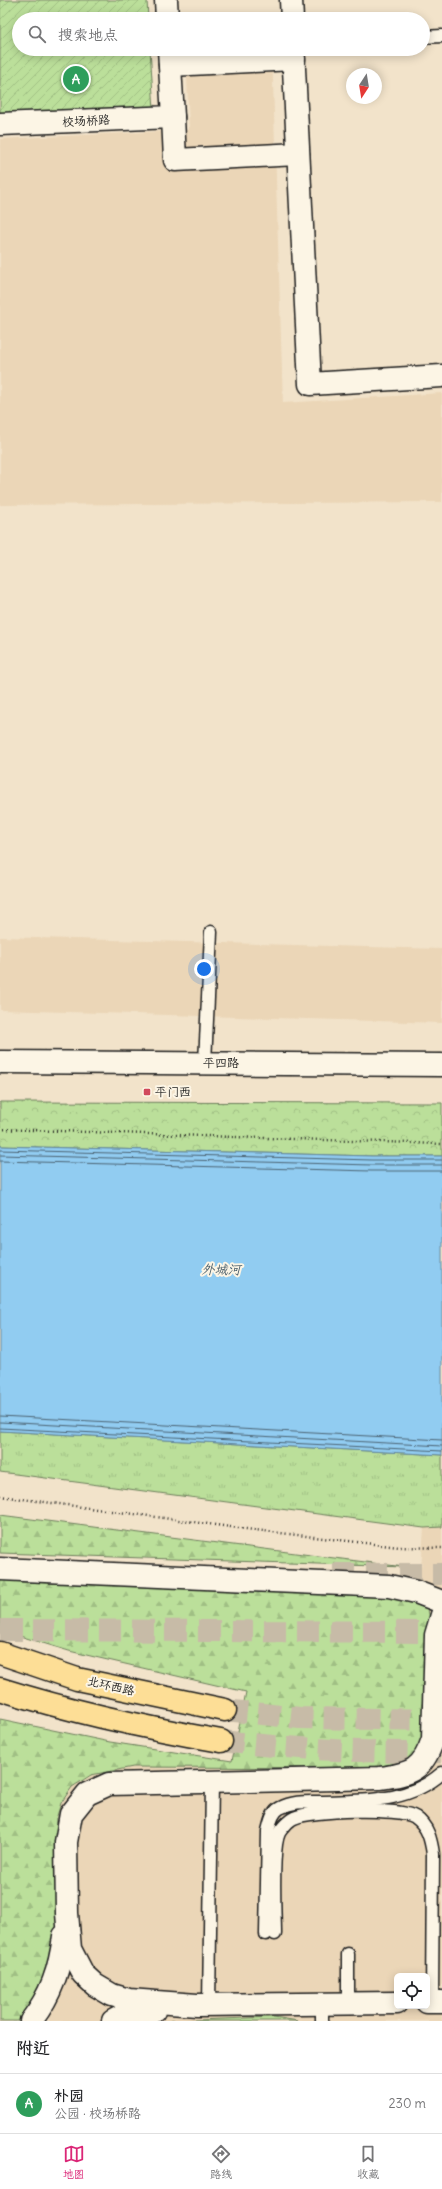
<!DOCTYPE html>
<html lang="zh">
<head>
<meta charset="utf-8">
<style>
	body { margin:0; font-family:Delius,"LXGW WenKai TC",sans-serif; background:#f6f6f6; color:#202124 }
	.controls { position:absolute; right:12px; bottom:12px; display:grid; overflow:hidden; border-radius:6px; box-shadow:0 2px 10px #0003 }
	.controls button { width:36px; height:36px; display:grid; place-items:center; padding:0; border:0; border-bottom:1px solid #e0e0e0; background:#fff; color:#202124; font:20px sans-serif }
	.compass { position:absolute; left:346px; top:68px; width:36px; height:36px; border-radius:50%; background:#fff; box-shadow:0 2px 10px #0003; rotate:192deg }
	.you { position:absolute; left:204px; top:969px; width:14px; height:14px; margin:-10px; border:3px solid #fff; border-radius:50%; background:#1a73e8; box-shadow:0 0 0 6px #1a73e833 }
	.badge { display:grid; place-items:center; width:26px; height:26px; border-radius:50%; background:#db2777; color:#fff; font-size:13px; font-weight:700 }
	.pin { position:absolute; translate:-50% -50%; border:2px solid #fff; box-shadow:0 1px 4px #0006 }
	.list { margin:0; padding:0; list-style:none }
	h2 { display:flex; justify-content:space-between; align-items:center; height:52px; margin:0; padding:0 16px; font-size:17px }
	h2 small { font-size:13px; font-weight:400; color:#757577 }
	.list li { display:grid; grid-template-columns:26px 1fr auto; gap:12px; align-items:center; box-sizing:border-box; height:60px; padding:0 16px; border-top:1px solid #e0e0e0 }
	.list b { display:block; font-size:15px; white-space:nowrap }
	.list p { margin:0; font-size:13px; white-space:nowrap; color:#757577 }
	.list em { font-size:13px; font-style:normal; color:#757577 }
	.icon { flex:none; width:22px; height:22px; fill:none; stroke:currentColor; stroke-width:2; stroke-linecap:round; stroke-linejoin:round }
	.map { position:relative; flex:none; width:442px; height:2021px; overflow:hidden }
	.search { position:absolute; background:#fff; box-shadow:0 2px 10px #0003; left:12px; right:12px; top:12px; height:44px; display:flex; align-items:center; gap:10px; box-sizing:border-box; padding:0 14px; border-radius:22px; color:#757577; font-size:15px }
	.sheet { height:112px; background:#fff }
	nav { display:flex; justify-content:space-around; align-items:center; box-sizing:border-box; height:56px; border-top:1px solid #e0e0e0; background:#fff; font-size:11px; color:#757577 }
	nav a { display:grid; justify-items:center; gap:2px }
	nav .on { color:#db2777 }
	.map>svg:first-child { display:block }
	.built { fill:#ebd6b7; fill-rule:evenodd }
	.grass { fill:url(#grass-tufts); stroke:#6c7e5b }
	.forest { fill:url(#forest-firs); stroke:#6c7e5b }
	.park { fill:url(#park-crowns); stroke:#6c7e5b }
	.garden { fill:url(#garden-furrows); stroke:#6c7e5b }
	.water { fill:#91ccf1; stroke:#62869c }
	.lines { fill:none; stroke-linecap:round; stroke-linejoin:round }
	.shore { stroke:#4b6271; stroke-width:1 }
	.primary-tunnel { stroke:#c7bba7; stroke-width:22; stroke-dasharray:22 11; stroke-linecap:butt }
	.highway-tunnel { stroke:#c7bba7; stroke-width:22; stroke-dasharray:22 11; stroke-linecap:butt }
	.lane-casing { stroke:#1c1c1c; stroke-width:15 }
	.street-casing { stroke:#1c1c1c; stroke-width:25 }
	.secondary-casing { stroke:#1c1c1c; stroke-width:25 }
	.primary-casing { stroke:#1c1c1c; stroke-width:25 }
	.path { stroke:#1c1c1c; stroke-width:2.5; stroke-dasharray:1 3; stroke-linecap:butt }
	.lane { stroke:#fcf5e5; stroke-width:12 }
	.street { stroke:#fcf5e5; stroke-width:22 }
	.secondary { stroke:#fcf5e5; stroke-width:22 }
	.primary { stroke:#fdde96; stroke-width:22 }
	.poi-dot { fill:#d1495b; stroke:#fcf5e5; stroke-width:1.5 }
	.labels { text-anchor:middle; stroke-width:4; stroke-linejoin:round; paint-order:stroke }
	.street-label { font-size:12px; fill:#1c1c1c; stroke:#fcf5e5 }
	.poi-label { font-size:12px; fill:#1c1c1c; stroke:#fcf5e5; text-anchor:start }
	.water-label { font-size:13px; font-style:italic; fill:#455a67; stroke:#fcf5e5 }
</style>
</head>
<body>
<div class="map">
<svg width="442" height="2021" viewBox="0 0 442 2021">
	<defs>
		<pattern id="grass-tufts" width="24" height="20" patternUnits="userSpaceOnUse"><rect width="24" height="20" fill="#bbdf9a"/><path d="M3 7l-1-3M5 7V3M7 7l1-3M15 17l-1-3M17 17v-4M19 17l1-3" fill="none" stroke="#a0bf84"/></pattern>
		<pattern id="forest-firs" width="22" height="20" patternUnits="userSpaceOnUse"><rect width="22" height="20" fill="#bbdf9a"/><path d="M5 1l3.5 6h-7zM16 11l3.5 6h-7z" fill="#a0bf84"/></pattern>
		<pattern id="park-crowns" width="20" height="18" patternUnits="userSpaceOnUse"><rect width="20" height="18" fill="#bbdf9a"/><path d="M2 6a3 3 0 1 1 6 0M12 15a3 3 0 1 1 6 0" fill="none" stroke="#a0bf84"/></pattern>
		<pattern id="garden-furrows" width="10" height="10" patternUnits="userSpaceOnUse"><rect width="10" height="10" fill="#bbdf9a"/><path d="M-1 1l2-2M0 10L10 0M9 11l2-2" fill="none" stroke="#a0bf84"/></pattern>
	</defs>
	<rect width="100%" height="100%" fill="#f2e3ca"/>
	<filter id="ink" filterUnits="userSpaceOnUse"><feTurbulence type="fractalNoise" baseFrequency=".025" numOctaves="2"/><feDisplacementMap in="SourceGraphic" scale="8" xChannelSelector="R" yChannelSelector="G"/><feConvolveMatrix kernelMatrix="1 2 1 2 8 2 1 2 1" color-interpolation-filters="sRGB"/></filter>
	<g filter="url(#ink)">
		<!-- built -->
		<g class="built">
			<path d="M186 49H272L283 403 442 393V502L0 505V139L189 130Z"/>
			<path d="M0 937 442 949V1023L0 1010Z"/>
			<path d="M442 1527V2021H298L274 2017 170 2021H49L56 1943 57 1816 61 1803 72 1787 91 1775 133 1767 373 1768 407 1760 424 1528ZM397 1976H427V2006H397Z"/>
		</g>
		<!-- grass -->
		<path class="grass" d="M0 1431 442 1455V1527L424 1528 0 1472Z"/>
		<!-- forest -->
		<g class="forest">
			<path d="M0 1515 404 1567 0 1553Z"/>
			<path d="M0 1579 23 1582 371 1594 420 1603 428 1610 431 1622 427 1728 419 1748 407 1760 373 1768 133 1767 91 1775 72 1787 61 1803 57 1816C55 1865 65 1918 52 1966 47 1982 31 2008 20 2021H0V1719L110 1742 232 1761 246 1692 69 1651 0 1630Z"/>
			<path d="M274 2017 298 2021H170Z"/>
		</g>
		<!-- park -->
		<path class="park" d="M0 1102 442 1103V1156H372L0 1146Z"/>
		<!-- garden -->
		<path class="garden" d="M0 0H147L148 19H19V49H150L154 110 0 117Z"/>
		<!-- water -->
		<path class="water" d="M0 1146 372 1156H442V1455L0 1431Z"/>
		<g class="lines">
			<!-- shore -->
			<g class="shore">
				<path d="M0 1150 372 1160H442"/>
				<path d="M0 1155 372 1165H442"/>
				<path d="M0 1161 371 1171H442"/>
				<path d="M0 1416 442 1440"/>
				<path d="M0 1422 442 1446"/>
				<path d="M0 1428 442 1451"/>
			</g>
			<!-- primary-tunnel -->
			<g class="primary-tunnel">
				<path d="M225 1710 300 1718 442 1720"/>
				<path d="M221 1741C295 1749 368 1753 442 1752"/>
			</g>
			<!-- highway-tunnel -->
			<g class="highway-tunnel">
				<path d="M333 1574H442"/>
				<path d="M0 1630 442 1632"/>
			</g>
			<!-- lane casing -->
			<g class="lane-casing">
				<g id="lane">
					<path d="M423 37 442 36"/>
					<path d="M205 1063 211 932"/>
					<path d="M266 1934 268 1831C270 1823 272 1812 280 1808 293 1801 306 1802 320 1802 364 1800 407 1804 442 1773"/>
					<path d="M275 1934C275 1913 271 1849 279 1833 281 1829 289 1820 294 1818 311 1810 399 1807 415 1817 428 1826 431 1840 433 1854L432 2002"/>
					<path d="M348 1954V2003"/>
					<path d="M322 2004V2021"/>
					<path d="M209 2005 212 1782"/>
				</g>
			</g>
			<!-- street casing -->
			<g class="street-casing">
				<g id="street">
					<path d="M291 0 292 19"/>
					<path d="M293 49 310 384 442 376"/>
					<path d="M170 65 294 59"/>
					<path d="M173 117 175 160 298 154"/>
					<path d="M0 1569 389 1586 416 1592 442 1602"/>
					<path d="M427 2002H442"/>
					<path d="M397 2003 197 2005 129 2000 112 1995 95 1985 83 1974 70 1949 67 1913 66 1842 71 1814 87 1794 109 1784 380 1778C411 1774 423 1770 433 1739L436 1635 442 1615"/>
					<path d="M31 2021C51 1995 60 1969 64 1936"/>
					<path d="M113 2021 124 2015 154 2011"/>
				</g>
			</g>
			<!-- secondary casing -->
			<g class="secondary-casing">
				<g id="secondary">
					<path d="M166 0 167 19"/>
					<path d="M0 124 173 117 169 49"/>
					<path d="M0 1062 442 1065"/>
				</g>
			</g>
			<!-- primary casing -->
			<g class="primary-casing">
				<g id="primary">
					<path d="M0 1653 77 1679 225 1710"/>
					<path d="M0 1689C73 1712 146 1728 221 1741"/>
				</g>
			</g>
			<!-- path -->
			<g class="path">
				<path d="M0 1129 442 1144"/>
				<path d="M0 1496 238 1528 399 1547 442 1548"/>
			</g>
			<!-- lane -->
			<use href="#lane" class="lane"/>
			<!-- street -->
			<use href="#street" class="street"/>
			<!-- secondary -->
			<use href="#secondary" class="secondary"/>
			<!-- primary -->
			<use href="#primary" class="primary"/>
		</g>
	</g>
	<!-- markers -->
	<rect class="poi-dot" x="143" y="1088" width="8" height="8" rx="2"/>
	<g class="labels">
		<!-- street labels -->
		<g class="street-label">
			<text transform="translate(86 121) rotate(-3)" y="4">校场桥路</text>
			<text x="221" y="1067">平四路</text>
			<text transform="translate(111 1686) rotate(13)" y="4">北环西路</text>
		</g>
		<!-- poi labels -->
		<g class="poi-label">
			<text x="155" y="1096">平门西</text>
		</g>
		<!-- water labels -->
		<g class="water-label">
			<text transform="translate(221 1269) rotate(1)" y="5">外城河</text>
		</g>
	</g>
</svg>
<div class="controls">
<button><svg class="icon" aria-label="locate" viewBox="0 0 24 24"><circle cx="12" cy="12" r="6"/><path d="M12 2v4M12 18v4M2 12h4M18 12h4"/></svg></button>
</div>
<svg class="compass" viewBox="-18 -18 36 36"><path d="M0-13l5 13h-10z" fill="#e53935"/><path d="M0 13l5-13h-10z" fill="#757577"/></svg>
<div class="you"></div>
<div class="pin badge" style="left:76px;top:79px;background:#2e9e5b">A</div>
<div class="search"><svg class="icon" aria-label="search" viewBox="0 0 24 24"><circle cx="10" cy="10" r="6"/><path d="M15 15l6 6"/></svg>搜索地点</div>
</div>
<section class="sheet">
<h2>附近<small></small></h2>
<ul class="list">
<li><span class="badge" style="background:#2e9e5b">A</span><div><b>朴园</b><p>公园 · 校场桥路</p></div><em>230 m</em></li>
</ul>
</section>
<nav>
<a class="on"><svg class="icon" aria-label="map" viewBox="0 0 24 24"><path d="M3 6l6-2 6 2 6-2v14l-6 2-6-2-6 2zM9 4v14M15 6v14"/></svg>地图</a>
<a><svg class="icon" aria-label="directions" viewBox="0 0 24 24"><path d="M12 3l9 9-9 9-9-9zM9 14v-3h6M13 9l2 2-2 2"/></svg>路线</a>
<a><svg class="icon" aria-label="saved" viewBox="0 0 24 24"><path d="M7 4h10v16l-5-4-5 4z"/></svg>收藏</a>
</nav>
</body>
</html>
